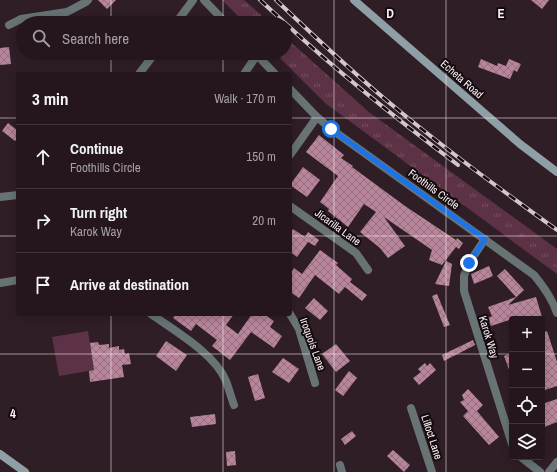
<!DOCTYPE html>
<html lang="en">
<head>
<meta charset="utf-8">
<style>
	body { margin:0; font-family:"Archivo Narrow",sans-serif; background:#302329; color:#f1f3f6 }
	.controls { position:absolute; right:12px; bottom:12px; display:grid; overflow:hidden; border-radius:4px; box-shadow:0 2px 10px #0003 }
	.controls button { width:36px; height:36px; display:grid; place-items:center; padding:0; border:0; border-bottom:1px solid #41353b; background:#24161c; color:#f1f3f6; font:20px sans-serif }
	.stop { position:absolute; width:12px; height:12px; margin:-9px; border:3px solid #1a73e8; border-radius:50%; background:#fff }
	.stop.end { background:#1a73e8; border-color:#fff; box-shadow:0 1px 4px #0008 }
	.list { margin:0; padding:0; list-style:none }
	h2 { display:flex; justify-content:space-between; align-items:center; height:52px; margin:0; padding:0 16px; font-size:17px }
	h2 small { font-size:13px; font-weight:400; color:#a39fa3 }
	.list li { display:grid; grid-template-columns:26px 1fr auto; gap:12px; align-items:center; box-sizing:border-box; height:64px; padding:0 16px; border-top:1px solid #41353b }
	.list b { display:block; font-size:15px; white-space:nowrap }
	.list p { margin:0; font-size:13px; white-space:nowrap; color:#a39fa3 }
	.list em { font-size:13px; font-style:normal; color:#a39fa3 }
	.icon { flex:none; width:22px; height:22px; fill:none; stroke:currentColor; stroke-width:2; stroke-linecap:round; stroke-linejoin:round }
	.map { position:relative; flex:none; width:557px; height:472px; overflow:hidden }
	.search { position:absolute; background:#24161c; box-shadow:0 2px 10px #0003; left:16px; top:16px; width:276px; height:44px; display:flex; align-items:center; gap:10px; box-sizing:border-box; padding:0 14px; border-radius:22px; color:#a39fa3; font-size:15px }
	.panel { position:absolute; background:#24161c; box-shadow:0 2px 10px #0003; left:16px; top:72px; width:276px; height:244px; border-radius:4px }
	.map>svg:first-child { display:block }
	.grass { fill:url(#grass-tufts) }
	.green { fill:#5e3246 }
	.building { fill:url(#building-cross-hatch) }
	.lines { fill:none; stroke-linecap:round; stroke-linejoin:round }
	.street { stroke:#687376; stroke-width:8 }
	.secondary { stroke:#8ea0a5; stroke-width:8 }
	.rail-casing { stroke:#d5c6cd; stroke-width:4 }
	.rail { stroke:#130b0e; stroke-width:2.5; stroke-dasharray:8; stroke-linecap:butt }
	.route { stroke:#1a73e8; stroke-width:5 }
	.grid { fill:none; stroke:#fef0f6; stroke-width:1; stroke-opacity:0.55 }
	.labels { text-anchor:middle; stroke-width:4; stroke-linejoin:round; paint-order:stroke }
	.street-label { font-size:11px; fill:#fef0f6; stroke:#130b0e }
	.grid-label { font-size:13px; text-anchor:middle; font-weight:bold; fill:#fef0f6; stroke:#130b0e; stroke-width:4; stroke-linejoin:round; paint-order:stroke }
</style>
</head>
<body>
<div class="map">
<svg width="557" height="472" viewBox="0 0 557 472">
	<defs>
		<pattern id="grass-tufts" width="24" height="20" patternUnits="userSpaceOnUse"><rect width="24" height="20" fill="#5e3246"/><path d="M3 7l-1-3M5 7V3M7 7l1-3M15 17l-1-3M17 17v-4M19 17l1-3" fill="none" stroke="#765061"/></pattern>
		<pattern id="building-cross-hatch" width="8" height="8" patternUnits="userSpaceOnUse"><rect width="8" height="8" fill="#b9859c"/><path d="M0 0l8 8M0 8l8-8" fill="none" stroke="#93707f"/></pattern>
	</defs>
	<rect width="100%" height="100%" fill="#301e26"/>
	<!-- grass -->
	<g class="grass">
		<path d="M222 0H244L270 23H245Z"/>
		<path d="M285 37 370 113 557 249V274L325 103 275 53H285Z"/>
	</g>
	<!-- green -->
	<path class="green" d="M88 331 94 370 59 376 52 337Z"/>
	<!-- building -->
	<g class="building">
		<path d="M98 0H116L107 9Z"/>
		<path d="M531 0H549L542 9Z"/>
		<path d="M9 47 11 64 0 65V48Z"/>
		<path d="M481 59 497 66 498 63 506 66 509 59 521 64 517 72 514 70 510 79 478 67Z"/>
		<path d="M8 123 18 131V138L15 141 2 131Z"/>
		<path d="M319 135 344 155 341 158 353 166 352 167 405 206 456 240 457 238 463 243 459 249 456 247 442 265 429 260 432 250 384 217 405 246 388 258 380 248 360 232 376 212 364 204 348 227 328 211 329 209 320 202 338 176 306 152Z"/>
		<path d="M303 167 320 180 307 197 290 185Z"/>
		<path d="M293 229 305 237 308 232 319 240 315 246 308 242 297 257 290 252V234Z"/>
		<path d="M320 250 338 263 336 265 352 279 350 282 367 295 362 301 345 287 339 294 315 275 299 298 290 292V274L294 268 302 274Z"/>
		<path d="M446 261 452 264 449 286 435 284Z"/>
		<path d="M489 266 493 276 474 284 471 274Z"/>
		<path d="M505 269 524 290 508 305 536 297 542 317 537 319H512L491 326 488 318 492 316 488 307 516 297 497 276Z"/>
		<path d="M437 294 450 325 444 327 432 296Z"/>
		<path d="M314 298 328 311 320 320 305 308Z"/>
		<path d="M176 314H234L226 325 238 334 252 314H264L274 321 270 327 282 336 274 348 251 332 230 360 212 346 217 340 196 324 191 331 173 318Z"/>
		<path d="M547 331 557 362V386L542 391V333Z"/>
		<path d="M473 340 475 345 444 361 442 355Z"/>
		<path d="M166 341 187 355 176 371 156 356Z"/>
		<path d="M98 342 99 345 109 344V348L119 346V350L124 349 125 354 129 353 131 364 122 365 124 377 90 382 89 371 94 370 90 343Z"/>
		<path d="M336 344 350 361 336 372 322 354Z"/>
		<path d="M512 353V375H511L504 356Z"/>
		<path d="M283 358 299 369 289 383 272 372Z"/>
		<path d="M425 363 427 366 430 363 436 370 419 385 413 378 421 372 418 369Z"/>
		<path d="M349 371 357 378 343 396 335 390Z"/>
		<path d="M258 374 265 398 255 401 248 377Z"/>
		<path d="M468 389 483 405 477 411 499 437 489 445 463 416 468 411 460 402 464 400 462 395Z"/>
		<path d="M557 399V422L542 428V404Z"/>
		<path d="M215 414 216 424 192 427 190 417Z"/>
		<path d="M352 431 356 436 345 445 341 439Z"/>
		<path d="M393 450 410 465 404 472 387 456Z"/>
		<path d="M235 451 236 465 227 466 226 452Z"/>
	</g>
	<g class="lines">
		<!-- street -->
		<g class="street">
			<path d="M204 0 226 23"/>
			<path d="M176 23 193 0"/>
			<path d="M9 25 21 19 67 12 86 2 88 0"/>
			<path d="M255 53 275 74"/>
			<path d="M139 74 155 53"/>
			<path d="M244 74 257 55"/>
			<path d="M290 89 317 117 331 129 534 275C544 287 552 298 557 313"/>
			<path d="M290 155 317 117"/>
			<path d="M0 197 18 195"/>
			<path d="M290 206 356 253 368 270"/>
			<path d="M485 239 469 263 464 276V291L512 444"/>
			<path d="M0 283 18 280"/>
			<path d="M151 314C175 331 215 354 226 381 229 389 231 397 234 405"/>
			<path d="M290 314 299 329 315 383"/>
			<path d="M411 408 432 472"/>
			<path d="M521 457 540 472"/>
			<path d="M340 465 342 472"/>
			<path d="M549 472 557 462"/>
		</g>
		<!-- secondary -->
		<g class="secondary">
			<path d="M354 0 520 144 557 172"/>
			<path d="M0 454 25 472"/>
		</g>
		<!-- rail casing -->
		<g class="rail-casing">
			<g id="rail">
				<path d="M260 0 285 23"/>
				<path d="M276 0C315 37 355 75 397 109 449 152 503 191 557 230"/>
				<path d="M285 23C340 74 398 120 458 165"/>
			</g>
		</g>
		<!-- rail -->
		<use href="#rail" class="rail"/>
	</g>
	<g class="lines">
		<!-- route -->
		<path class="route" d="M331 129 485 239 469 263"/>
	</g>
	<!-- grid -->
	<path class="grid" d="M111 0V23M223 0V23M334 0V472M446 0V472M111 53V74M223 53V74M0 118H18M290 118H557M0 236H18M290 236H557M111 314V472M223 314V472M0 354H512M542 354H557"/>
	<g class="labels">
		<!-- street labels -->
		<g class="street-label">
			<text transform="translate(462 79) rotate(41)" y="4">Echeta Road</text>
			<text transform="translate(434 189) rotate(36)" y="4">Foothills Circle</text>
			<text transform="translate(338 227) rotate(36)" y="4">Jicarilla Lane</text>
			<text transform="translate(489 337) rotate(73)" y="4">Karok Way</text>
			<text transform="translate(313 344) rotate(70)" y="4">Iroquois Lane</text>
			<text transform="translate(432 437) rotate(72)" y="4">Lilloct Lane</text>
		</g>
	</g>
	<g class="grid-label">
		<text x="390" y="18">D</text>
		<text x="501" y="18">E</text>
		<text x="13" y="418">4</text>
	</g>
</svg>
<div class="controls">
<button>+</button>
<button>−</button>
<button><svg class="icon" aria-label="locate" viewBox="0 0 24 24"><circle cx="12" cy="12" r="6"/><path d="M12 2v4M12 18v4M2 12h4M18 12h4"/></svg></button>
<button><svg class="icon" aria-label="layers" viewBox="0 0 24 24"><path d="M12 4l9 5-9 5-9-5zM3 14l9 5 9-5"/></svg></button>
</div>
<div class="stop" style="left:331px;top:129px"></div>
<div class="stop end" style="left:469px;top:263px"></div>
<div class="search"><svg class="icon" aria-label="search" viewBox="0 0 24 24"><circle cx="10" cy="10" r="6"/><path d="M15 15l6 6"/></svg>Search here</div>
<section class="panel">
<h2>3 min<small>Walk · 170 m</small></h2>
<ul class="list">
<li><svg class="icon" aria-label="ahead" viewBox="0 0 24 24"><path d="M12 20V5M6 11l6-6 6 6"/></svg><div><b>Continue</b><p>Foothills Circle</p></div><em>150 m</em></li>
<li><svg class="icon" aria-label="right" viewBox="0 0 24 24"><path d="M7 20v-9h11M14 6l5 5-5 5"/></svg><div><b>Turn right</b><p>Karok Way</p></div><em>20 m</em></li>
<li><svg class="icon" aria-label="arrive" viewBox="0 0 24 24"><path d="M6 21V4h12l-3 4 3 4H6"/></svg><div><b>Arrive at destination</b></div></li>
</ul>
</section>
</div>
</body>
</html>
